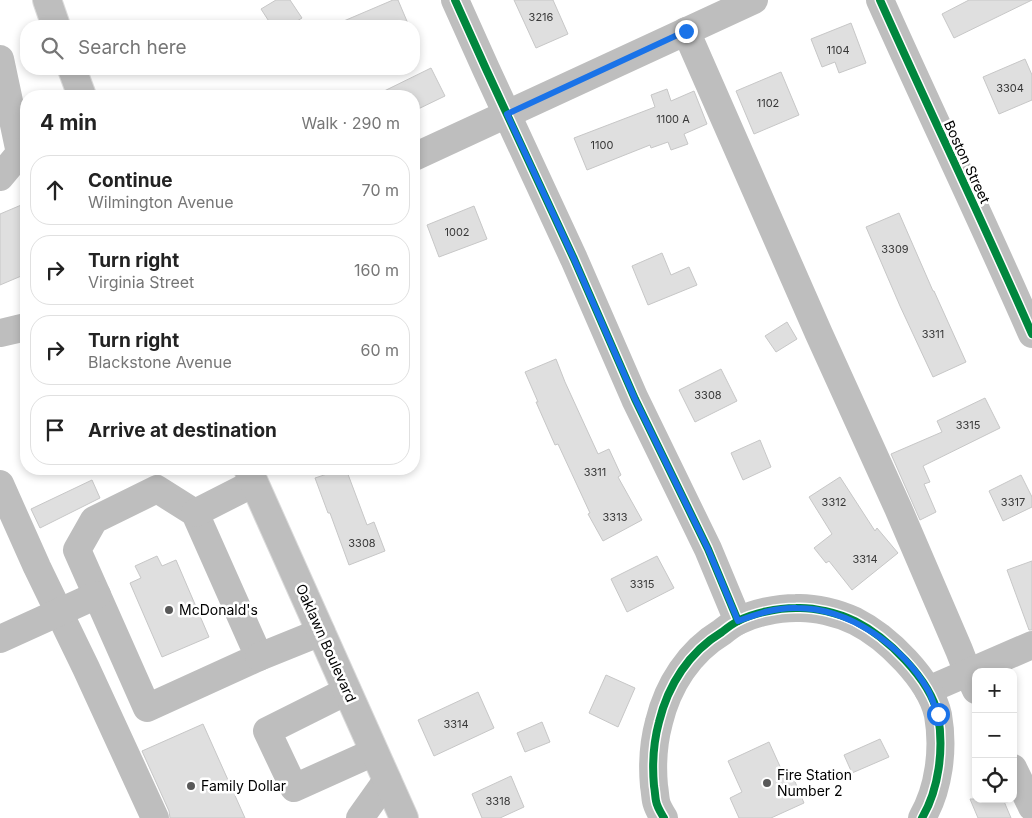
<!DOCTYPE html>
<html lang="en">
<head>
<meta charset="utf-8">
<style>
	body { margin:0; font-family:Inter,sans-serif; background:#f6f6f6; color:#222 }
	.controls { position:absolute; right:15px; bottom:15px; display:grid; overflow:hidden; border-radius:10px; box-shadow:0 2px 8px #0003 }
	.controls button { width:45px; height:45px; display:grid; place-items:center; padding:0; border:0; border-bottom:1px solid #e0e0e0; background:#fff; color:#222; font:25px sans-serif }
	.stop { position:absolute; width:15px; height:15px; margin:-11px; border:4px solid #1a73e8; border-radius:50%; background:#fff }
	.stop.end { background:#1a73e8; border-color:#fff; box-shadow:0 1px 5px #0008 }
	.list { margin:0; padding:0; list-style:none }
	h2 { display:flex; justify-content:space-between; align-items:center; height:65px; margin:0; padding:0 20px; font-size:21px }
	h2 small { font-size:16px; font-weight:400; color:#767676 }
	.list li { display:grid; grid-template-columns:32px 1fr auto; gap:15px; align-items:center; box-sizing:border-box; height:70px; margin:0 10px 10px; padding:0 10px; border:1px solid #e0e0e0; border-radius:20px }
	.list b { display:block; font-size:19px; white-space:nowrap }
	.list p { margin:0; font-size:16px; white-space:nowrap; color:#767676 }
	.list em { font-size:16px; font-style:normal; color:#767676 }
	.icon { flex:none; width:28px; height:28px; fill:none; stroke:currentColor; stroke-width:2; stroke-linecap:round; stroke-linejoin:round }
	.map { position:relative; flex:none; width:1032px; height:818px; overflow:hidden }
	.search { position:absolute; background:#fff; box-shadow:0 2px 8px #0003; left:20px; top:20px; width:400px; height:55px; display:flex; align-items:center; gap:12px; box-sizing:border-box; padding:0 18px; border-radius:20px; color:#767676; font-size:19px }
	.panel { position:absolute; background:#fff; box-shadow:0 2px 8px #0003; left:20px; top:90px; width:400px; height:385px; border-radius:20px }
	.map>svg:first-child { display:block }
	.building { fill:#dfdfdf; stroke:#c7c7c7 }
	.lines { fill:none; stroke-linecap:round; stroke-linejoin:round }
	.highway-casing { stroke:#dbdbdb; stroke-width:30 }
	.minor { stroke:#bebebe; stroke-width:28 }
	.highway { stroke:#bebebe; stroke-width:28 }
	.cycleway-casing { stroke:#fff; stroke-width:11 }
	.cycleway { stroke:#00873e; stroke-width:8 }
	.route { stroke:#1a73e8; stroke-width:6 }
	.poi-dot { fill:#595959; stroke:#fff; stroke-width:2 }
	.labels { text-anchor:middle; stroke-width:5; stroke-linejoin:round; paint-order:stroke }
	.number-label { font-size:11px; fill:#383838 }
	.street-label { font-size:14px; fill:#000; stroke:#fff }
	.poi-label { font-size:14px; fill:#000; stroke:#fff; text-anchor:start }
</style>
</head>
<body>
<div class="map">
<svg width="1032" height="818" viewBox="0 0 1032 818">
	<rect width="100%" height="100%" fill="#fff"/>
	<!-- building -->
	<g class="building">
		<path d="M276 0H290L302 18 289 26H272L261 9Z"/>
		<path d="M393 0H398L409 26H332Z"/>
		<path d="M514 0H553L568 34 536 48Z"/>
		<path d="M969 0H1032L954 38 942 14Z"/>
		<path d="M851 23 866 63 839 73 835 62 822 67 811 39Z"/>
		<path d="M1025 59 1032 75V100L999 114 983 77Z"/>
		<path d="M431 68 445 96 414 111V96H374Z"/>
		<path d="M781 72 799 115 754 134 736 91Z"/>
		<path d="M667 89 671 101 694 91 707 124 684 134 688 144 671 150 668 142 651 148 650 145 587 170 574 138 655 107 651 95Z"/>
		<path d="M26 203V274L0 285V214Z"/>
		<path d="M474 206 487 239 439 257 427 225Z"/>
		<path d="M899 213 933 291H934L966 362 933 377 900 306 866 227Z"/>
		<path d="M662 253 671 275 689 267 697 285 648 305 632 266Z"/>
		<path d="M787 322 797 339 776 352 765 336Z"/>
		<path d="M556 359 565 382 598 454 609 449 621 475 618 477 642 520 603 541 588 514 590 513 558 444 555 445 536 402H538L525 372Z"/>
		<path d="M721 369 737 401 695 422 679 390Z"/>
		<path d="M985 398 1000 428 923 466 930 482 924 484 936 512 920 520 891 454 942 432 937 421Z"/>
		<path d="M760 440 771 467 743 480 731 453Z"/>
		<path d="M342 469H346L367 525 374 522 385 551 349 565 330 513H328L315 478Z"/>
		<path d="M1021 475 1032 497V507L1003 521 989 491Z"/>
		<path d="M840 477 875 531 877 528 898 553 852 590 829 561 826 563 814 548 832 534 809 497Z"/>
		<path d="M92 480 100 498 40 528 31 509Z"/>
		<path d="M157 556 162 566 176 560 209 637 162 657 130 583 141 578 135 566Z"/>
		<path d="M657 556 674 588 627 612 611 579Z"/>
		<path d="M1032 561V630H1029L1007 570Z"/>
		<path d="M606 675 635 688 618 727 589 713Z"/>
		<path d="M478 692 494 728 434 756 418 720Z"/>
		<path d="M542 722 550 742 525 752 517 733Z"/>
		<path d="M203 724 245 818H170L169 811 142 751Z"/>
		<path d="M880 739 889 757 852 773 844 755Z"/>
		<path d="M769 742 783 773 790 770 804 803 771 818H739L730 798 742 792 728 761Z"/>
		<path d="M511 776 524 807 500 818H482L472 794Z"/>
		<path d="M970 799H1003L1011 818H978Z"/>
	</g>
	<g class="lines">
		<!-- highway casing -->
		<g class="highway-casing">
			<g id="highway">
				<path d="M47 0 56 26"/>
				<path d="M72 69 82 96"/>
				<path d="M248 469 404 818"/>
			</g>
		</g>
		<!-- minor -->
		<g class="minor">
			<path d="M455 0 486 69 574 259 635 399 708 549 738 621"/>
			<path d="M880 0C930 112 983 222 1032 334"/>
			<path d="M686 31 819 334 898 508 959 650 968 673 976 690"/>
			<path d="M0 59 20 153"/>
			<path d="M414 157 754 0"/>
			<path d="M0 177 20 153 26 150"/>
			<path d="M0 333 26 327"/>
			<path d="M0 484 37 567 86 668 155 818"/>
			<path d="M157 489 195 513 259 657 147 708 77 550 94 520Z"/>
			<path d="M195 513 254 483"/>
			<path d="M0 639 97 595"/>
			<path d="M259 657 321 632"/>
			<path d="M928 690 1032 645"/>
			<path d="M347 691 267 731 294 788 374 752"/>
			<path d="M1013 768 1032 807"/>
			<path d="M360 818 387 780"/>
			<path d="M664 818C661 813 657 807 656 801 655 796 655 791 654 786 652 764 653 744 659 722 668 685 689 652 722 632 727 628 732 624 738 621 754 613 777 608 796 608 814 607 838 613 855 621 887 637 930 679 938 715 944 749 939 789 922 818"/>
		</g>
		<!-- highway -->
		<use href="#highway" class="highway"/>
		<!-- cycleway casing -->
		<g class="cycleway-casing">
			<g id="cycleway">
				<path d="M455 0 486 69 574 259 635 399 708 549 738 621"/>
				<path d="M880 0C930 112 983 222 1032 334"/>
				<path d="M664 818C661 813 657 807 656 801 655 796 655 791 654 786 652 764 653 744 659 722 668 685 689 652 722 632 727 628 732 624 738 621 754 613 777 608 796 608 814 607 838 613 855 621 887 637 930 679 938 715 944 749 939 789 922 818"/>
			</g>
		</g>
		<!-- cycleway -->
		<use href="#cycleway" class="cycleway"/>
	</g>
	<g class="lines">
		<!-- route -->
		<path class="route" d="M686 31 507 114 574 259 635 399 708 549 738 621C757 614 777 607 797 608 849 608 903 646 928 690 932 697 934 706 938 714"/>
	</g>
	<!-- markers -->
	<g class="poi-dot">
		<circle cx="169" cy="610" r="5"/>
		<circle cx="767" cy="783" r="5"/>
		<circle cx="191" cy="786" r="5"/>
	</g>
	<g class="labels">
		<!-- number labels -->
		<g class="number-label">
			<text x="541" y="21">3216</text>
			<text x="838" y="54">1104</text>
			<text x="1010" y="92">3304</text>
			<text x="768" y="107">1102</text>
			<text x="673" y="123">1100 A</text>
			<text x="602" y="149">1100</text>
			<text x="457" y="236">1002</text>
			<text x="895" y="253">3309</text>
			<text x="933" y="338">3311</text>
			<text x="708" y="399">3308</text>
			<text x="968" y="429">3315</text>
			<text x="595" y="476">3311</text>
			<text x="834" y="506">3312</text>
			<text x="1013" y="506">3317</text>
			<text x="615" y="521">3313</text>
			<text x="362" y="547">3308</text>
			<text x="865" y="563">3314</text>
			<text x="642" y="588">3315</text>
			<text x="456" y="728">3314</text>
			<text x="498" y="805">3318</text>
		</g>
		<!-- street labels -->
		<g class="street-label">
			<text transform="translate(967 162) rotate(65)" y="5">Boston Street</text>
			<text transform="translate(326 643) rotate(66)" y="5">Oaklawn Boulevard</text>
		</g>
		<!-- poi labels -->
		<g class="poi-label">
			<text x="179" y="615">McDonald's</text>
			<text x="777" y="780">Fire Station<tspan x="777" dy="16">Number 2</tspan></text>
			<text x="201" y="791">Family Dollar</text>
		</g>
	</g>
</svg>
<div class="controls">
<button>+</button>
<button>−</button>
<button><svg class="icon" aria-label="locate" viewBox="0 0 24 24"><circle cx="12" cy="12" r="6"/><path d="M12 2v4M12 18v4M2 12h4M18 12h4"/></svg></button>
</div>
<div class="stop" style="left:938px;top:714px"></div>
<div class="stop end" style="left:686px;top:31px"></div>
<div class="search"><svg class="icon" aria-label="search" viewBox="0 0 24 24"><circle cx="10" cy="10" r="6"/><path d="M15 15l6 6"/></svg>Search here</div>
<section class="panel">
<h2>4 min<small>Walk · 290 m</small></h2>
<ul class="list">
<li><svg class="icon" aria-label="ahead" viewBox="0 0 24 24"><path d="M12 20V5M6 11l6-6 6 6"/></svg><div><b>Continue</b><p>Wilmington Avenue</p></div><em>70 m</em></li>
<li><svg class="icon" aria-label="right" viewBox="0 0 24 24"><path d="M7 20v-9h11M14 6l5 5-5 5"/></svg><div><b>Turn right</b><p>Virginia Street</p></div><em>160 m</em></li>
<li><svg class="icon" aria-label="right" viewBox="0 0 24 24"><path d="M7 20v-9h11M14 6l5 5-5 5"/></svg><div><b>Turn right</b><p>Blackstone Avenue</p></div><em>60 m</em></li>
<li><svg class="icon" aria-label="arrive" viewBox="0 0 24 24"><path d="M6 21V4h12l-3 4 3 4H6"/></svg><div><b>Arrive at destination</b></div></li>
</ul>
</section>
</div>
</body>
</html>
